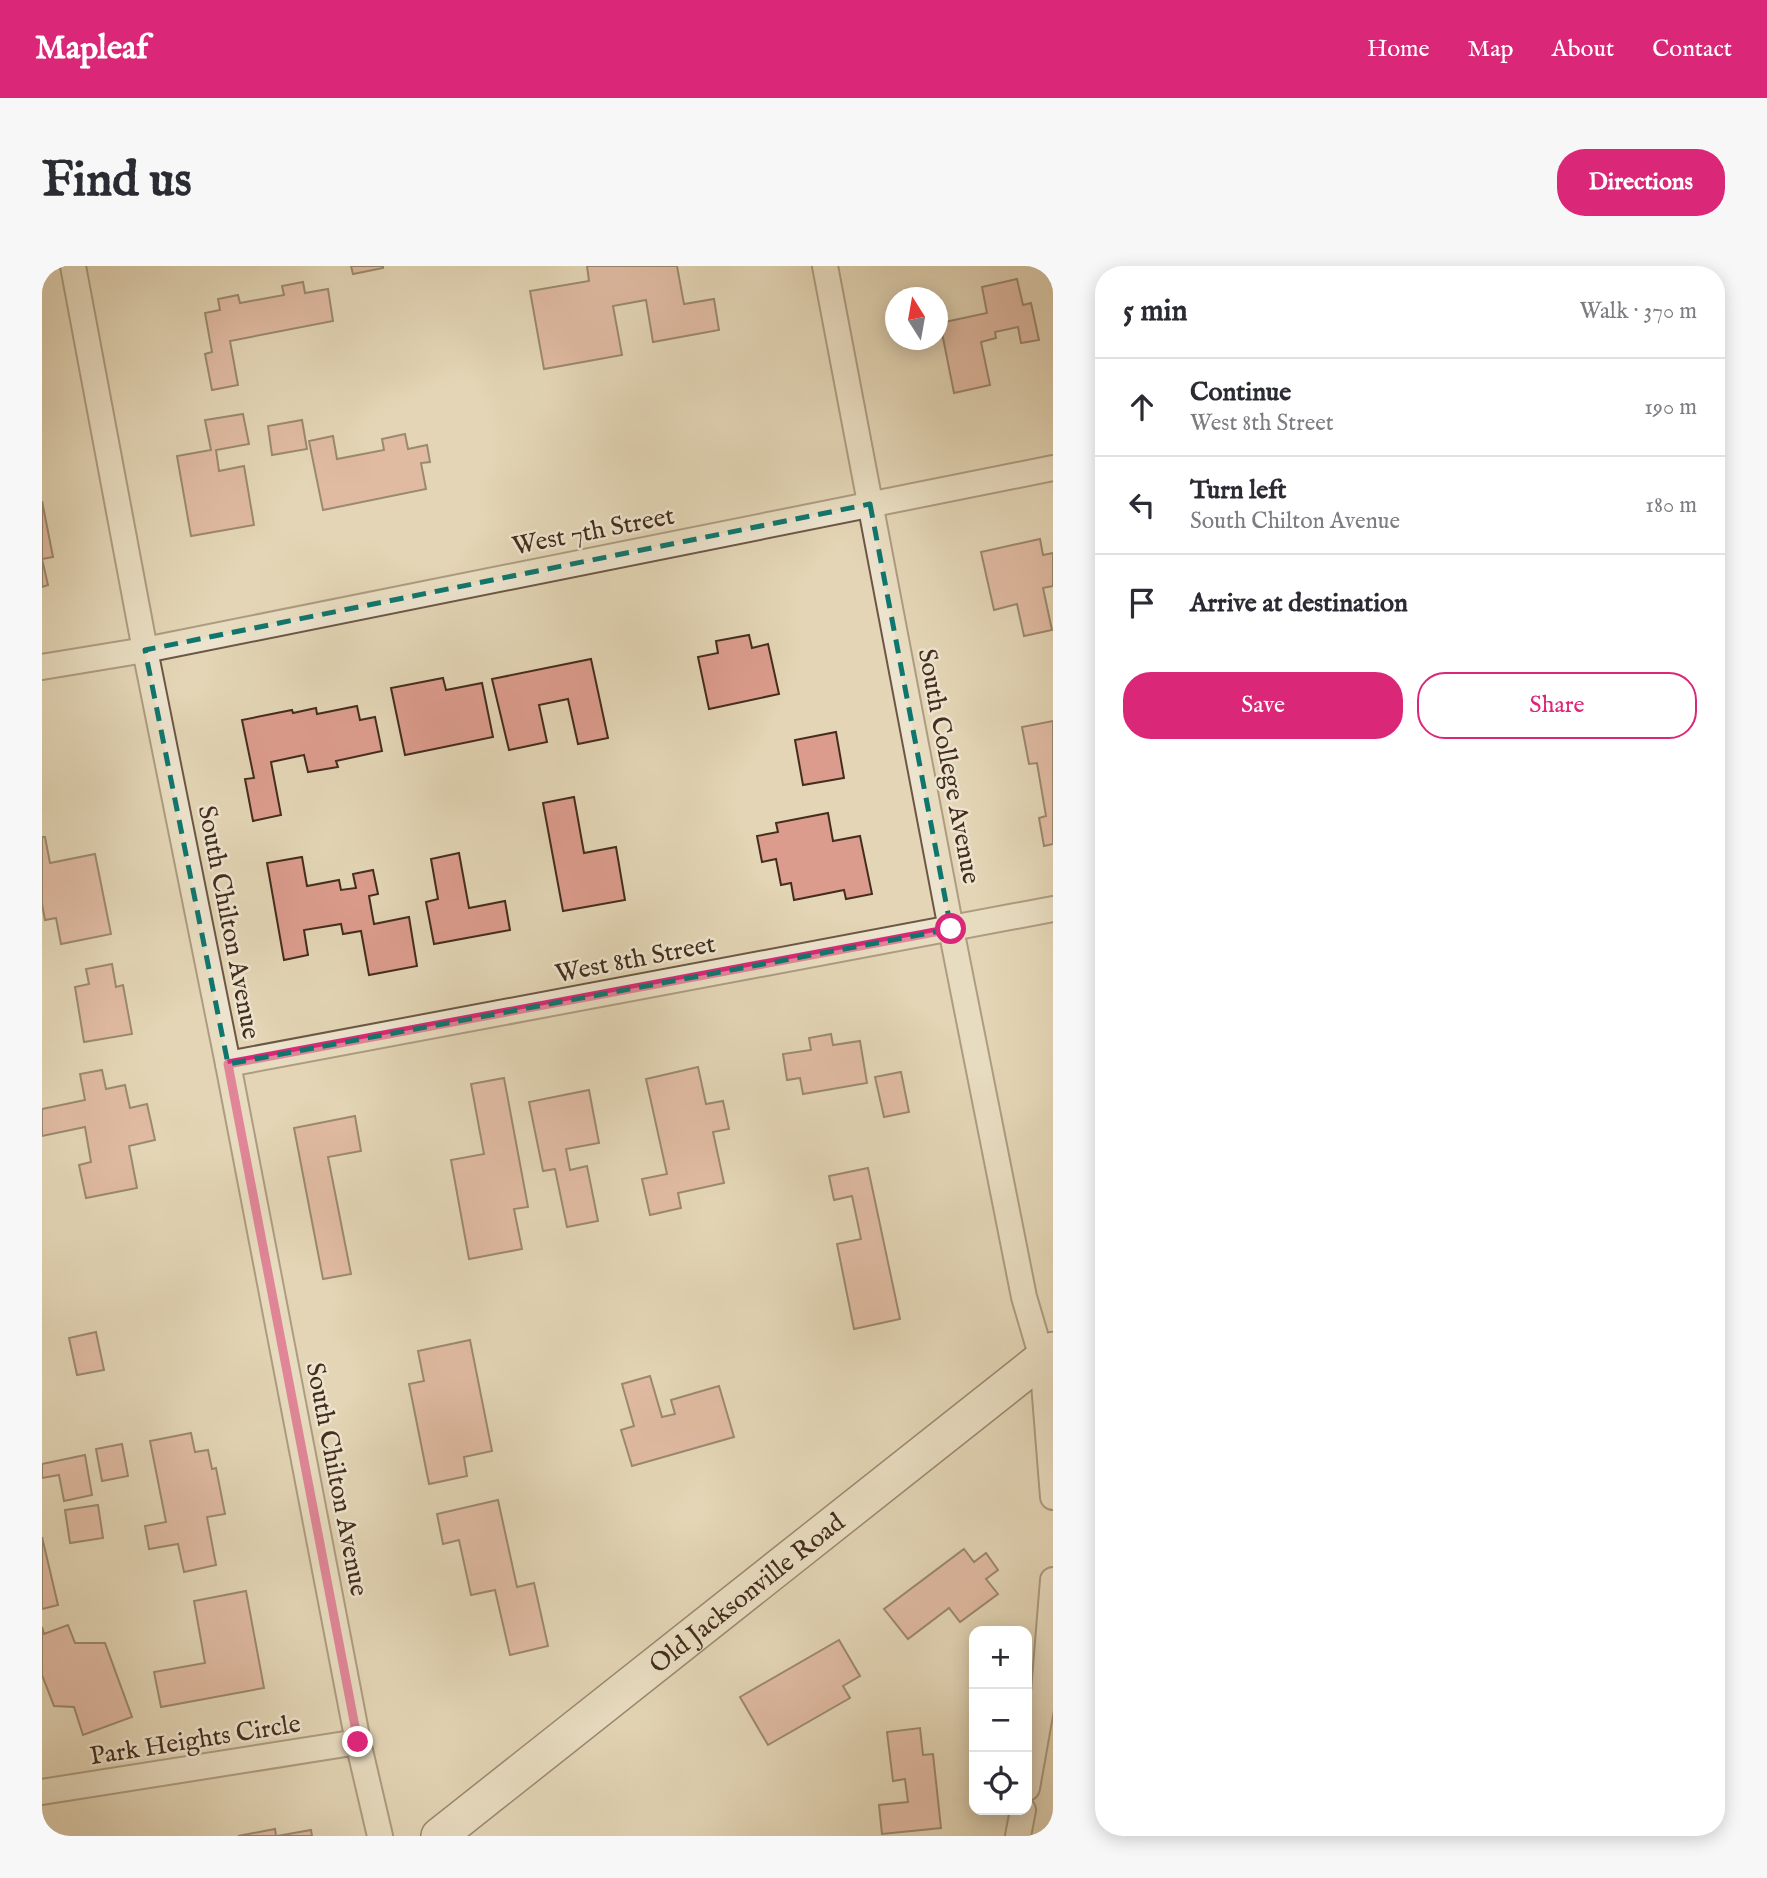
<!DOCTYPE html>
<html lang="en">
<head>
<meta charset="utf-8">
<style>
	body { margin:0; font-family:"IM FELL English",serif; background:#f7f7f7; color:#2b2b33 }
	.controls { position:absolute; right:21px; bottom:21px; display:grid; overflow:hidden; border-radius:14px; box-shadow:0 4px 18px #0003 }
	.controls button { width:63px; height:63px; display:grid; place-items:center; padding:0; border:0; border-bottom:2px solid #e1e1e2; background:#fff; color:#2b2b33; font:35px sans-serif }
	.compass { position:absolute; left:843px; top:21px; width:63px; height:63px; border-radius:50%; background:#fff; box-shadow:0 4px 18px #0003; rotate:349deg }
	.stop { position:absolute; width:21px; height:21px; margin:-16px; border:5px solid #db2777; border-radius:50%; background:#fff }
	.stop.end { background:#db2777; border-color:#fff; box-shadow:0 2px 7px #0008 }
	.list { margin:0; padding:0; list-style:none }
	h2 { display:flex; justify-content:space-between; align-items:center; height:91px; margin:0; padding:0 28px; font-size:30px }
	h2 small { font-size:23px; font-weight:400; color:#7c7c81 }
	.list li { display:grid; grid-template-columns:46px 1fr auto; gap:21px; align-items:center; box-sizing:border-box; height:98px; padding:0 28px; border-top:2px solid #e1e1e2 }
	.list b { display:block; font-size:26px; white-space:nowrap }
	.list p { margin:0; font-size:23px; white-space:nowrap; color:#7c7c81 }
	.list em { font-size:23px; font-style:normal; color:#7c7c81 }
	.actions { display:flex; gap:14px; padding:21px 28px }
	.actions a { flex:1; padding:16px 0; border:2px solid #db2777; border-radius:28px; text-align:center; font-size:24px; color:#db2777 }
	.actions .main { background:#db2777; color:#fff }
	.icon { flex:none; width:38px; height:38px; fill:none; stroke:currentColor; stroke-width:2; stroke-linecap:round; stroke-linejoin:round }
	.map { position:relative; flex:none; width:1011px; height:1570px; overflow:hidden; border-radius:28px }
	header { display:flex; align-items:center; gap:42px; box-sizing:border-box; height:98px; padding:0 35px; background:#db2777; color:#fff }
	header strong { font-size:33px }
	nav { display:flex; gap:38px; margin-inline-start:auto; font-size:24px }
	.intro { display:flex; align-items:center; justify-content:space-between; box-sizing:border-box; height:168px; padding:0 42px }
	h1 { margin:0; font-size:49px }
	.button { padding:18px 32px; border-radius:28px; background:#db2777; color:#fff; font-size:24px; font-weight:700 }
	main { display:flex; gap:42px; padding:0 42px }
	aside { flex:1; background:#fff; border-radius:28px; box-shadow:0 4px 18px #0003 }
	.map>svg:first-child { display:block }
	.building { fill:#dc9c8d; stroke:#442d1e; stroke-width:2 }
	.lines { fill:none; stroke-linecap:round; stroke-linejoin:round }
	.minor-casing { stroke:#6c5744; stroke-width:28 }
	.secondary-casing { stroke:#442d1e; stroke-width:38 }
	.minor { stroke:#ede4cf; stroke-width:24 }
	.secondary { stroke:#ede4cf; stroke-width:35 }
	.route { stroke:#db2777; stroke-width:9 }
	.marked { fill:none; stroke:#0f766e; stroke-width:5; stroke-dasharray:14 9; stroke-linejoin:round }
	.labels { text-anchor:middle; stroke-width:5; stroke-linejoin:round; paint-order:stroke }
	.street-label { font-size:26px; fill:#442d1e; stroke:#ede4cf }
</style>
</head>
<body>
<header>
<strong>Mapleaf</strong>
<nav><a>Home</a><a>Map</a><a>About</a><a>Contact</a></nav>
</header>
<div class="intro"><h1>Find us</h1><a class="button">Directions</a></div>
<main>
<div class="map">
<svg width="1011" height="1570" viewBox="0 0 1011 1570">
	<rect width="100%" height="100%" fill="#e3d5b5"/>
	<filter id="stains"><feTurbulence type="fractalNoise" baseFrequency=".00286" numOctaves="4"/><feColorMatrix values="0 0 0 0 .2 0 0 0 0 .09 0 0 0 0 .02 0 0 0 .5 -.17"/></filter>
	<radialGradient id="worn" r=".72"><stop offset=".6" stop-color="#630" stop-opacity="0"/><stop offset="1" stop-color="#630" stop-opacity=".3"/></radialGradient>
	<!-- building -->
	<g class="building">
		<path d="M309 0H341V2L311 8Z"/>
		<path d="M545 0H635L642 38 672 33 677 64 611 76 604 34 571 40 580 89 502 103 488 25 547 15Z"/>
		<path d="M975 13 981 39 989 37 997 74 979 77 976 61 953 66 954 72 939 76 948 119 912 127 898 57 945 47 940 21Z"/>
		<path d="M261 16 263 27 286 23 291 55 188 75 196 119 170 124 163 88 170 86 163 47 178 44 176 33 196 29 198 37 242 29 240 20Z"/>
		<path d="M201 148 207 178 174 184 177 205 202 200 212 259 149 270 135 190 169 184 163 154Z"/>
		<path d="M260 154 265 183 230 189 226 160Z"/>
		<path d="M363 168 366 183 385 179 388 196 379 197 384 223 281 244 267 175 291 170 295 193 342 184 340 173Z"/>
		<path d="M0 235 11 291 0 293 6 319 0 321Z"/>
		<path d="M998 273 1001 289 1011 287V320L1001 322 1010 364 982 370 975 338 952 344 939 286Z"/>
		<path d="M707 369 710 382 726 378 737 428 667 443 656 391 676 387 674 375Z"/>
		<path d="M549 393 566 472 536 478 526 433 497 439 505 476 467 484 450 413Z"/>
		<path d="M401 412 404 424 440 417 451 471 363 489 349 422Z"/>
		<path d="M315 440 318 454 333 451 340 485 294 495 296 501 266 506 262 489 229 496 239 549 211 555 203 513 212 512 200 454 250 444 251 447 274 442 275 448Z"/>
		<path d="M1011 455V578L1002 580 997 552 1004 550 995 497 987 498 980 461Z"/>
		<path d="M794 466 802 512 761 519 753 474Z"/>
		<path d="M532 531 542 587 574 581 583 634 521 645 501 537Z"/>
		<path d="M786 547 791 575 818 570 830 628 804 633 802 624 752 634 749 617 739 619 734 593 720 596 715 570 736 566 734 557Z"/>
		<path d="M0 571H3L8 597 53 588 69 668 19 678 14 652 3 654 0 638Z"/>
		<path d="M417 587 427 642 463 635 468 664 392 678 384 636 396 633 389 593Z"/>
		<path d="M260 591 265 620 297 614 299 624 314 622 311 608 331 604 336 628 327 630 332 658 367 651 375 700 327 709 319 665 301 668 299 658 262 664 266 689 242 694 225 597Z"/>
		<path d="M70 698 74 721 81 719 90 768 42 776 33 721 47 718 44 703Z"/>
		<path d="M789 768 791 779 818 775 825 817 761 828 758 812 745 814 741 788 769 784 767 772Z"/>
		<path d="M656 801 664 838 681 835 687 863 671 866 682 917 636 927 639 942 608 949 600 913 625 908 604 813Z"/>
		<path d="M60 804 64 823 83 819 88 842 105 838 113 874 87 880 95 922 44 932 37 899 49 896 43 861 0 870V843L43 834 38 808Z"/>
		<path d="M859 806 867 846 842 851 833 811Z"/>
		<path d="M462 812 486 941 472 943 480 983 427 993 409 894 442 888 429 818Z"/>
		<path d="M547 824 557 877 524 883 528 904 545 900 556 955 525 961 513 903 501 905 487 836Z"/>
		<path d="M313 850 319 885 286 891 309 1008 281 1013 252 862Z"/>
		<path d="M826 902 858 1053 812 1063 795 978 819 973 810 930 792 934 787 910Z"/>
		<path d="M54 1066 62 1104 35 1109 27 1072Z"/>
		<path d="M428 1074 450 1185 422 1191 425 1210 387 1218 367 1118 382 1115 376 1085Z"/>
		<path d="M608 1110 620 1151 633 1148 629 1134 677 1120 692 1171 590 1200 579 1164 592 1160 580 1118Z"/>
		<path d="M149 1167 153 1186 166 1184 170 1203 174 1202 183 1248 165 1251 174 1299 142 1306 136 1278 107 1283 103 1260 124 1256 108 1175Z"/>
		<path d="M80 1178 86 1210 60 1215 54 1183Z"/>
		<path d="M43 1189 50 1229 22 1235 17 1209 0 1212V1198Z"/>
		<path d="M456 1234 475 1321 492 1317 506 1380 468 1389 453 1324 429 1329 417 1274 401 1278 395 1248Z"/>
		<path d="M56 1239 61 1272 28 1277 23 1244Z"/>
		<path d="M0 1271 16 1339 0 1343Z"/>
		<path d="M922 1283 932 1296 944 1287 956 1304 944 1313 956 1328 918 1356 907 1342 866 1373 842 1343Z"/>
		<path d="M204 1325 222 1422 119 1441 112 1406 163 1397 152 1335Z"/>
		<path d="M26 1359 33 1377H63L90 1451 41 1469 32 1441 12 1440 0 1409V1361L2 1368Z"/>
		<path d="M797 1374 818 1410 801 1420 808 1432 726 1479 698 1431Z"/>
		<path d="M878 1462 881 1489 891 1488 899 1562 840 1568 837 1539 866 1536 863 1513 851 1515 845 1466Z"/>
		<path d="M233 1563 234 1570H196Z"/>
		<path d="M269 1564 270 1570H235Z"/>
	</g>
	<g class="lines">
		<!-- minor casing -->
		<g class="minor-casing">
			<g id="minor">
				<path d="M31 0 103 384 186 798 316 1476 338 1570"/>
				<path d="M783 0 909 663 982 1031 1000 1092 1011 1231"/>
				<path d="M0 401 103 384 1011 202"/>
				<path d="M186 798 1011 643"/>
				<path d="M985 1522 1002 1426 1011 1314"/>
				<path d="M0 1526 316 1476"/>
				<path d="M976 1570 981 1544"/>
			</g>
		</g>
		<!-- secondary casing -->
		<g class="secondary-casing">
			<g id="secondary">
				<path id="s1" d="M397 1570 1011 1084"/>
			</g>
		</g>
		<!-- minor -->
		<use href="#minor" class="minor"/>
		<!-- secondary -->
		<use href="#secondary" class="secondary"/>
	</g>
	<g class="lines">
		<!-- route -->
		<path class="route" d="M316 1476 186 798 909 663"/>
	</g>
	<!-- marked area -->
	<path d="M0 0H1011V1570H0ZM828 238 909 663 186 798 103 384Z" fill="#e3d5b5" fill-opacity=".55" fill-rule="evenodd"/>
	<path class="marked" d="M828 238 909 663 186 798 103 384Z"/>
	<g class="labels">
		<!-- street labels -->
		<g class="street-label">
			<text transform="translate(551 264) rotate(-11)" y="9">West 7th Street</text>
			<text transform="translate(908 500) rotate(79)" y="9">South College Avenue</text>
			<text transform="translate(188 656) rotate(79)" y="9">South Chilton Avenue</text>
			<text transform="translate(593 692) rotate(-11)" y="9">West 8th Street</text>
			<text transform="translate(296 1213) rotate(79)" y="9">South Chilton Avenue</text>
			<text dy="9" stroke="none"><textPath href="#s1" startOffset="392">Old Jacksonville Road</textPath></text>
			<text transform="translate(153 1473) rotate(-9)" y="9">Park Heights Circle</text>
		</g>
	</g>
	<rect width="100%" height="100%" filter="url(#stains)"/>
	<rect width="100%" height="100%" fill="url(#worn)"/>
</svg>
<div class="controls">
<button>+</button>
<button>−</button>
<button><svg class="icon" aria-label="locate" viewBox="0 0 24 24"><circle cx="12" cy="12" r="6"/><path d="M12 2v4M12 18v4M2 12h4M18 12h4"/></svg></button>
</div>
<svg class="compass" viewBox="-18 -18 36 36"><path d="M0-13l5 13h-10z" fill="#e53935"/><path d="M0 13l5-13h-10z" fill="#7c7c81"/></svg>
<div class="stop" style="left:909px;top:663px"></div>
<div class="stop end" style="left:316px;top:1476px"></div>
</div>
<aside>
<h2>5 min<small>Walk · 370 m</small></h2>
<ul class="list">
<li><svg class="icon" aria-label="ahead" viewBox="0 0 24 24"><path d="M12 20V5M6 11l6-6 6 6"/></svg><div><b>Continue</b><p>West 8th Street</p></div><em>190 m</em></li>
<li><svg class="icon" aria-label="left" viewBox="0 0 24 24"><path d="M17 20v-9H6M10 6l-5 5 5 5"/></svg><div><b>Turn left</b><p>South Chilton Avenue</p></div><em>180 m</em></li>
<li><svg class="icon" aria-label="arrive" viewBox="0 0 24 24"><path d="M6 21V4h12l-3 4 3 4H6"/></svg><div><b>Arrive at destination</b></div></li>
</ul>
<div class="actions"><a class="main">Save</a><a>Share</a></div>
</aside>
</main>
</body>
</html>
